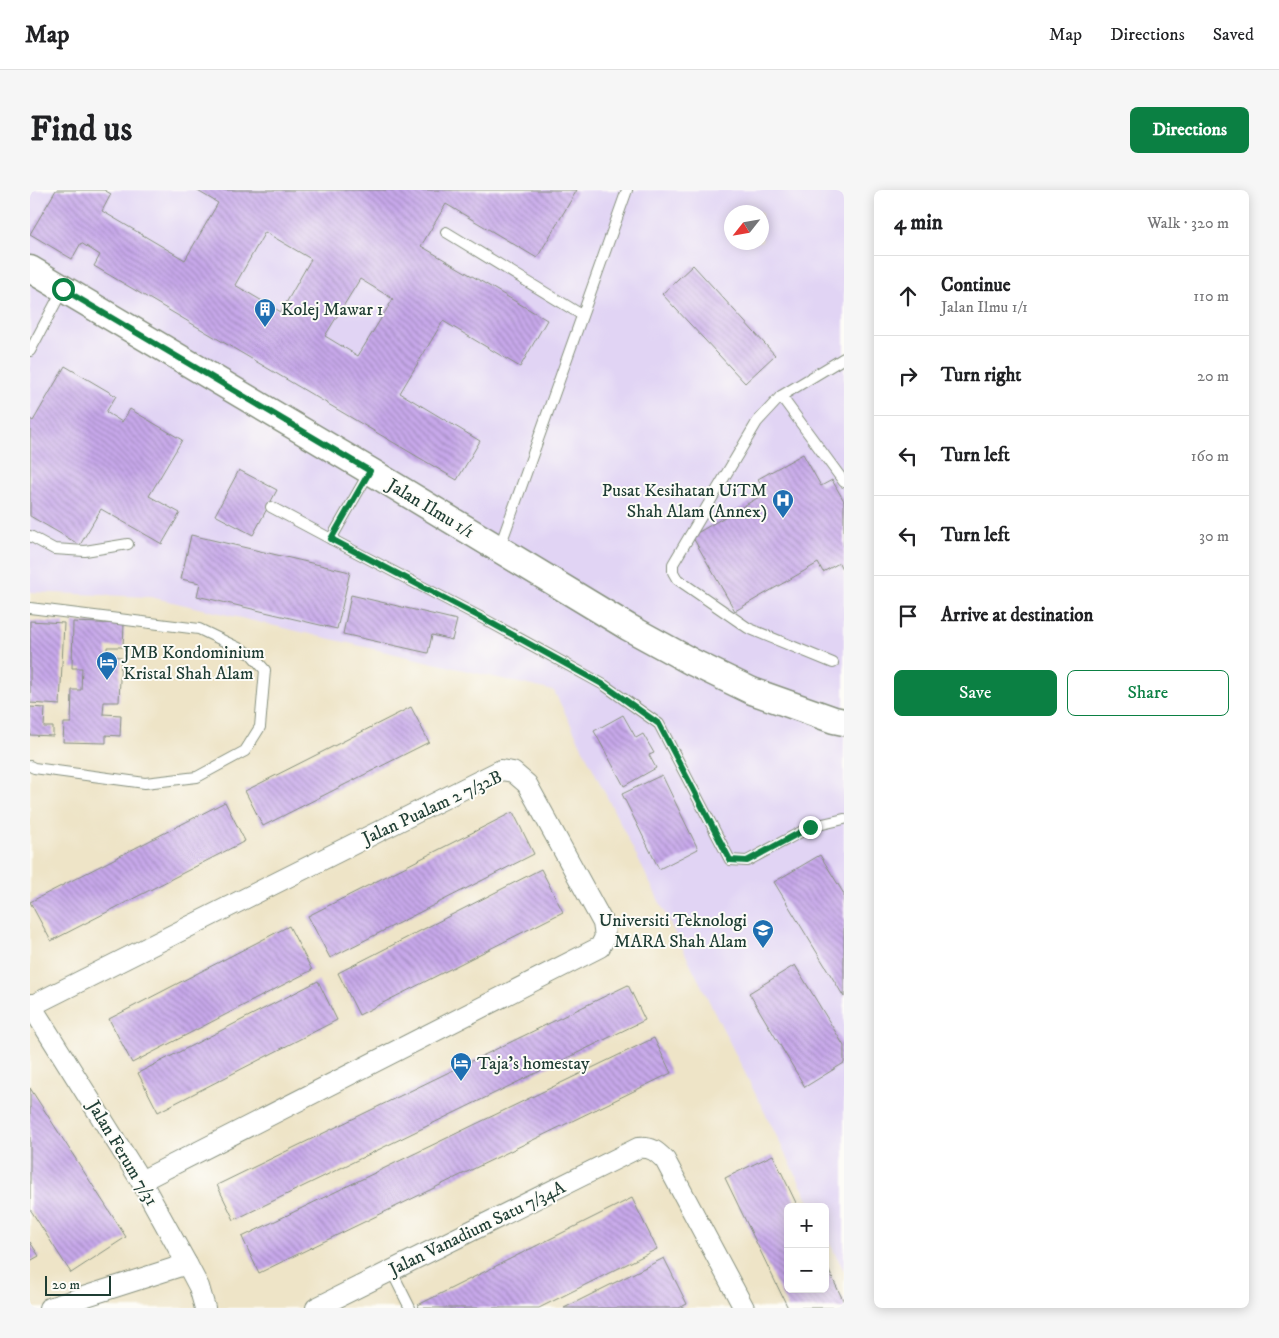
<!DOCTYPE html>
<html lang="en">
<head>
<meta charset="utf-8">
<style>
	body { margin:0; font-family:"IM FELL DW Pica",serif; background:#f6f6f6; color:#202124 }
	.controls { position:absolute; right:15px; bottom:15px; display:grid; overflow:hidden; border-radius:8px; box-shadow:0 2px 12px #0003 }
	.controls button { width:45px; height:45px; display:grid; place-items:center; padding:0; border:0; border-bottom:1px solid #e0e0e0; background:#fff; color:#202124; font:25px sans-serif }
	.compass { position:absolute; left:694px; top:15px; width:45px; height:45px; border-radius:50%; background:#fff; box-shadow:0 2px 12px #0003; rotate:239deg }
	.scale { position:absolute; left:15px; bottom:12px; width:66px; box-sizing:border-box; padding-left:5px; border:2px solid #1f3d34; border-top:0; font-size:14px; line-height:18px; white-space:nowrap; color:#1f3d34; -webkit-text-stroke:4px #fdfcf7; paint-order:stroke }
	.stop { position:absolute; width:15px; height:15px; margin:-11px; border:4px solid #0b8043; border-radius:50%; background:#fff }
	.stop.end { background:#0b8043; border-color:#fff; box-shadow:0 1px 5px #0008 }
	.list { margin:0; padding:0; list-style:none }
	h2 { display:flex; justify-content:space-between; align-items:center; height:65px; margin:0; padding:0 20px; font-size:21px }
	h2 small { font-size:16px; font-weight:400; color:#757577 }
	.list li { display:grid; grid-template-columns:32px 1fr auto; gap:15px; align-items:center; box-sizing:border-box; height:80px; padding:0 20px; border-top:1px solid #e0e0e0 }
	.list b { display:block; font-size:19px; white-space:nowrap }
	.list p { margin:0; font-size:16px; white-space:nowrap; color:#757577 }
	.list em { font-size:16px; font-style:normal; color:#757577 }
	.actions { display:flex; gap:10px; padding:15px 20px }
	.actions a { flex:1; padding:11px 0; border:1px solid #0b8043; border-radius:8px; text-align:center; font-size:18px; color:#0b8043 }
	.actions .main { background:#0b8043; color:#fff }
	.icon { flex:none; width:28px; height:28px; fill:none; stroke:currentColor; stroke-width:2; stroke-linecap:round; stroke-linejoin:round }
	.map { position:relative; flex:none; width:814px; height:1118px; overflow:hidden; border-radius:8px }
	header { display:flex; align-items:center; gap:30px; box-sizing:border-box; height:70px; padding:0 25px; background:#fff; border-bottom:1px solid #e0e0e0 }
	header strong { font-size:24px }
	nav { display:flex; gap:28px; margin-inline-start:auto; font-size:18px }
	.intro { display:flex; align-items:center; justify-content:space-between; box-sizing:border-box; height:120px; padding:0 30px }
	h1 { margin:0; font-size:35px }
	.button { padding:12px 22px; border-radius:8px; background:#0b8043; color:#fff; font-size:18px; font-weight:700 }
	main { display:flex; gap:30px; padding:0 30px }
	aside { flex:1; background:#fff; border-radius:8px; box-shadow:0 2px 12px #0003 }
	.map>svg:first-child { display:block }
	.built { fill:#e1d4f4; fill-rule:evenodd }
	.building { fill:url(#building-back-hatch); fill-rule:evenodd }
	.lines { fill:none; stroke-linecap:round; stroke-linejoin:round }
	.service-casing { stroke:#86907e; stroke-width:12 }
	.minor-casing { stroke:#86907e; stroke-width:22 }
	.tertiary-casing { stroke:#86907e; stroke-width:29 }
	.service { stroke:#fff; stroke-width:10 }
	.minor { stroke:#fff; stroke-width:20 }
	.tertiary { stroke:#fff; stroke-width:26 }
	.route { stroke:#0b8043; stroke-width:6 }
	.labels { text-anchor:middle; stroke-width:4; stroke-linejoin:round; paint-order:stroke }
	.poi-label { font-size:18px; fill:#1f3d34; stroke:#fdfcf7; text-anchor:start }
	.street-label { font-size:18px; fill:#1f3d34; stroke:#fdfcf7 }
</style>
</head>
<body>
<header>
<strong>Map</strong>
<nav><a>Map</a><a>Directions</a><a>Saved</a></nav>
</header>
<div class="intro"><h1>Find us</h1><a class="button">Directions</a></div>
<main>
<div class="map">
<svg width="814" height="1118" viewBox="0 0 814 1118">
	<defs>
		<pattern id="building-back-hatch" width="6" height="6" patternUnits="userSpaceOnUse" patternTransform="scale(1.25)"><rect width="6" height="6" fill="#c7a8ea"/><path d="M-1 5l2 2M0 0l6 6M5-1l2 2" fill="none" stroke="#a18abe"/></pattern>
	</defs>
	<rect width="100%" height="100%" fill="#fdfcf7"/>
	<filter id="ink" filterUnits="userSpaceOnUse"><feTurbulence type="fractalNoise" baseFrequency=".02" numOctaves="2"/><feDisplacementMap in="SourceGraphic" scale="10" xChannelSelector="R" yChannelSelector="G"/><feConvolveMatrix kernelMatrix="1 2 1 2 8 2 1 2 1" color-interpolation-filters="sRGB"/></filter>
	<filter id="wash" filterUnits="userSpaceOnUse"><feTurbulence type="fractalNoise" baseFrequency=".0096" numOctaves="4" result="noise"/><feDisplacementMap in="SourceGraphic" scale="20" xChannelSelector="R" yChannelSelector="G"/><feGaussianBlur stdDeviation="1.12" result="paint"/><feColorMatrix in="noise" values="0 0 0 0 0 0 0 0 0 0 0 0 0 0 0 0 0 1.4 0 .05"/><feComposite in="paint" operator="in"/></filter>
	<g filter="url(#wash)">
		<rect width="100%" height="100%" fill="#eee4c7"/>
		<!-- built -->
		<path class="built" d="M0 0H814V1081L795 1044V1017H782L524 501 121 407 0 402ZM702 22H732V52H702Z"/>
		<g id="blocks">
			<!-- building -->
			<g class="building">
				<path d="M26 0H74L81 4 72 21 155 70 188 13 166 0H547L507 68 416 14 391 56 517 130 490 177 413 131 370 203 450 251 427 290 64 76 70 65 51 53 42 69 0 44ZM235 42 281 69 251 122 205 95ZM330 89 363 109 328 166 295 146Z"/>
				<path d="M663 75 745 165 715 193 632 104Z"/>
				<path d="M35 176 86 206 76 222 92 232 100 219 152 250 119 306 150 323 132 354 71 319 50 355 0 326V229L3 231Z"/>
				<path d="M773 264 791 296 802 290 814 311V383L809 373 793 382 788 373 705 421 662 346 736 303 728 289Z"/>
				<path d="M209 280 247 300 223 345 185 325Z"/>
				<path d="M161 345 320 382 307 439 167 406 170 393 151 389Z"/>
				<path d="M321 405 427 430 422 450 402 445 398 463 313 444Z"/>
				<path d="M0 431 34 433 30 515 0 513Z"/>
				<path d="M43 432 94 434 93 457H77V466L91 467 89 512H74L73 524 91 525 90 546 76 545V553L33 552 34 533H41L42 500H51L52 478H42Z"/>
				<path d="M0 517 15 518 14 537H23V546L0 545Z"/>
				<path d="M381 517 399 552 233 636 215 601Z"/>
				<path d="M593 525 606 548 613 544 624 563 619 565 626 578 594 596 564 541Z"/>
				<path d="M632 585 668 659 629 679 592 604Z"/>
				<path d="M195 612 215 651 21 751 0 712Z"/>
				<path d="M483 622 504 664 300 768 278 726Z"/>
				<path d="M790 665 814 704V807L744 692Z"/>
				<path d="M511 679 533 722 329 825 308 783Z"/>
				<path d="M259 736 282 780 102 873 79 829Z"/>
				<path d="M765 775 814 856V873L775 897 719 803Z"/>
				<path d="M288 791 307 830 128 922 108 883Z"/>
				<path d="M598 795 615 830 204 1030 187 995Z"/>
				<path d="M624 848 641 883 229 1083 212 1047Z"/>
				<path d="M0 898 96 1047 41 1083 0 1019Z"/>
				<path d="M743 965 768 1017H758V1099H795V1073L814 1112V1118H758L695 988Z"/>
				<path d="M602 1008 627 1059 509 1118H389L388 1115Z"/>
				<path d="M0 1052 9 1066 0 1071Z"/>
				<path d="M634 1068 657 1114 649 1118H534Z"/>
			</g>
		</g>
	</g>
	<g filter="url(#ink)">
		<use href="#blocks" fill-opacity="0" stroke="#86907e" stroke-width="1"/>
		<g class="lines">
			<!-- service casing -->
			<g class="service-casing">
				<g id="service">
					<path d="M416 42 552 125"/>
					<path d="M0 161 33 99"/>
					<path d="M751 206 814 292"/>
					<path d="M241 317 301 349 454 429 574 495 629 534 700 670 717 671 780 637 814 629"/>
					<path d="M0 346 24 359 55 361 98 354"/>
					<path d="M301 349 340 281"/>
					<path d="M469 359 597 0"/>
					<path d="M0 418 169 439 221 464 235 480 230 537 215 561 167 587 115 593 4 578 0 576"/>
					<path d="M803 473 718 438 647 389 643 382V374L727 232 751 206 814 168"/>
					<path d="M361 1080 380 1118"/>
				</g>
			</g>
			<!-- minor casing -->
			<g class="minor-casing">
				<g id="minor">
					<path d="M0 814 111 991 157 1074 169 1097 175 1118"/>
					<path d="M1 816 471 580 483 582 497 594 573 733 575 747 570 757 111 991"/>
					<path d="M19 1118 157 1074"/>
					<path d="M286 1118 608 958C622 957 626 961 635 970L714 1118"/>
				</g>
			</g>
			<!-- tertiary casing -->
			<g class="tertiary-casing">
				<path id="tertiary" d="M0 79 340 281 598 437 662 472 722 501 804 530 814 532"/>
			</g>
			<!-- service -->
			<use href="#service" class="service"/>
			<!-- minor -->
			<use href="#minor" class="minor"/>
			<!-- tertiary -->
			<use href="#tertiary" class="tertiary"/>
		</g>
	</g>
	<g class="lines" filter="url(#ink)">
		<!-- route -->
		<path class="route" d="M33 99 340 281 301 349 454 429 574 495 629 534 700 670 717 671 780 637"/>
	</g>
	<!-- icons -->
	<defs>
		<g id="building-pin" transform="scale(1.125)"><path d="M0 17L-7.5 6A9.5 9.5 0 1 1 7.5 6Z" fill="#1f6fb2" stroke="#fdfcf7"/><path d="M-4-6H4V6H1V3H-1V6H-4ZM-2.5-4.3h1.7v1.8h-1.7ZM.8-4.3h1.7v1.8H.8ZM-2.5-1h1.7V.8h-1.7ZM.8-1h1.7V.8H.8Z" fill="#fff"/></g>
		<g id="hospital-pin" transform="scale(1.125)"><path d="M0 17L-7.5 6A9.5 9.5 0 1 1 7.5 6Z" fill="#1f6fb2" stroke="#fdfcf7"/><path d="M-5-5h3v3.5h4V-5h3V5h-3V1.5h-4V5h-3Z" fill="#fff"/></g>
		<g id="hotel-pin" transform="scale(1.125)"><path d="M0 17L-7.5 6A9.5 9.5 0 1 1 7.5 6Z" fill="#1f6fb2" stroke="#fdfcf7"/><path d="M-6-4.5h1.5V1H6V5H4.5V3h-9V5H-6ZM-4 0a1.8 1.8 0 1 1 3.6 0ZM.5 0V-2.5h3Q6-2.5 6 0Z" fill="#fff"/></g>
		<g id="university-pin" transform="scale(1.125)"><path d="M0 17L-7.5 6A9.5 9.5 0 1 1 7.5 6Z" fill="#1f6fb2" stroke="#fdfcf7"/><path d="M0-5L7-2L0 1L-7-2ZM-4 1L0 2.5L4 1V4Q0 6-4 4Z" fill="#fff"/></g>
	</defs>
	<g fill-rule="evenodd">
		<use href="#building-pin" x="235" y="119"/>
		<use href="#hospital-pin" x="753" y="310"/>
		<use href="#hotel-pin" x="77" y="472"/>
		<use href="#university-pin" x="733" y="740"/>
		<use href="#hotel-pin" x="431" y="873"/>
	</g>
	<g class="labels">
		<!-- poi labels -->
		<g class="poi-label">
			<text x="251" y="125">Kolej Mawar 1</text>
			<text x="737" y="306" text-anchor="end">Pusat Kesihatan UiTM<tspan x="737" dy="21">Shah Alam (Annex)</tspan></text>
			<text x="93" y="468">JMB Kondominium<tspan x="93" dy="21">Kristal Shah Alam</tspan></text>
			<text x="717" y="736" text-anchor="end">Universiti Teknologi<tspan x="717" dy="21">MARA Shah Alam</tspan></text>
			<text x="447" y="879">Taja's homestay</text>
		</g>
		<!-- street labels -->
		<g class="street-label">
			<text transform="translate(401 318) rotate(31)" y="6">Jalan Ilmu 1/1</text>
			<text transform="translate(402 617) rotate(-25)" y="6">Jalan Pualam 2 7/32B</text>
			<text transform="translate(93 963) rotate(59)" y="6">Jalan Ferum 7/31</text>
			<text transform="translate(447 1038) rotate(-26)" y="6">Jalan Vanadium Satu 7/34A</text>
		</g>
	</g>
</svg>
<div class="controls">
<button>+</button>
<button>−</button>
</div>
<svg class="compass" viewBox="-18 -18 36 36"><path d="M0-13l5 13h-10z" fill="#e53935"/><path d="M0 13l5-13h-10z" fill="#757577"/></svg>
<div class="scale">20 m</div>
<div class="stop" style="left:33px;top:99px"></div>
<div class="stop end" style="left:780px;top:637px"></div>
</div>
<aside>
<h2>4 min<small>Walk · 320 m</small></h2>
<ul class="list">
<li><svg class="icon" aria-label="ahead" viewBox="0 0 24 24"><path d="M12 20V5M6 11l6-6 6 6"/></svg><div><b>Continue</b><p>Jalan Ilmu 1/1</p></div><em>110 m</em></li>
<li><svg class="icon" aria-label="right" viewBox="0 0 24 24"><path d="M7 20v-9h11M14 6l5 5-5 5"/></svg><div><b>Turn right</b></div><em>20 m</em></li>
<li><svg class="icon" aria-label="left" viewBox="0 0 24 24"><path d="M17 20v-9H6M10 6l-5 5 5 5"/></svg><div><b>Turn left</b></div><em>160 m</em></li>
<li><svg class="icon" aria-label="left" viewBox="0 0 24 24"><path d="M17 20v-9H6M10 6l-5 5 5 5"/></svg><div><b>Turn left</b></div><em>30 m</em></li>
<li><svg class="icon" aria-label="arrive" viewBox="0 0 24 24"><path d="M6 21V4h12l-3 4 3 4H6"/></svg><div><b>Arrive at destination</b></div></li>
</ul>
<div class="actions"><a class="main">Save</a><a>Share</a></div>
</aside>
</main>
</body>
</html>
